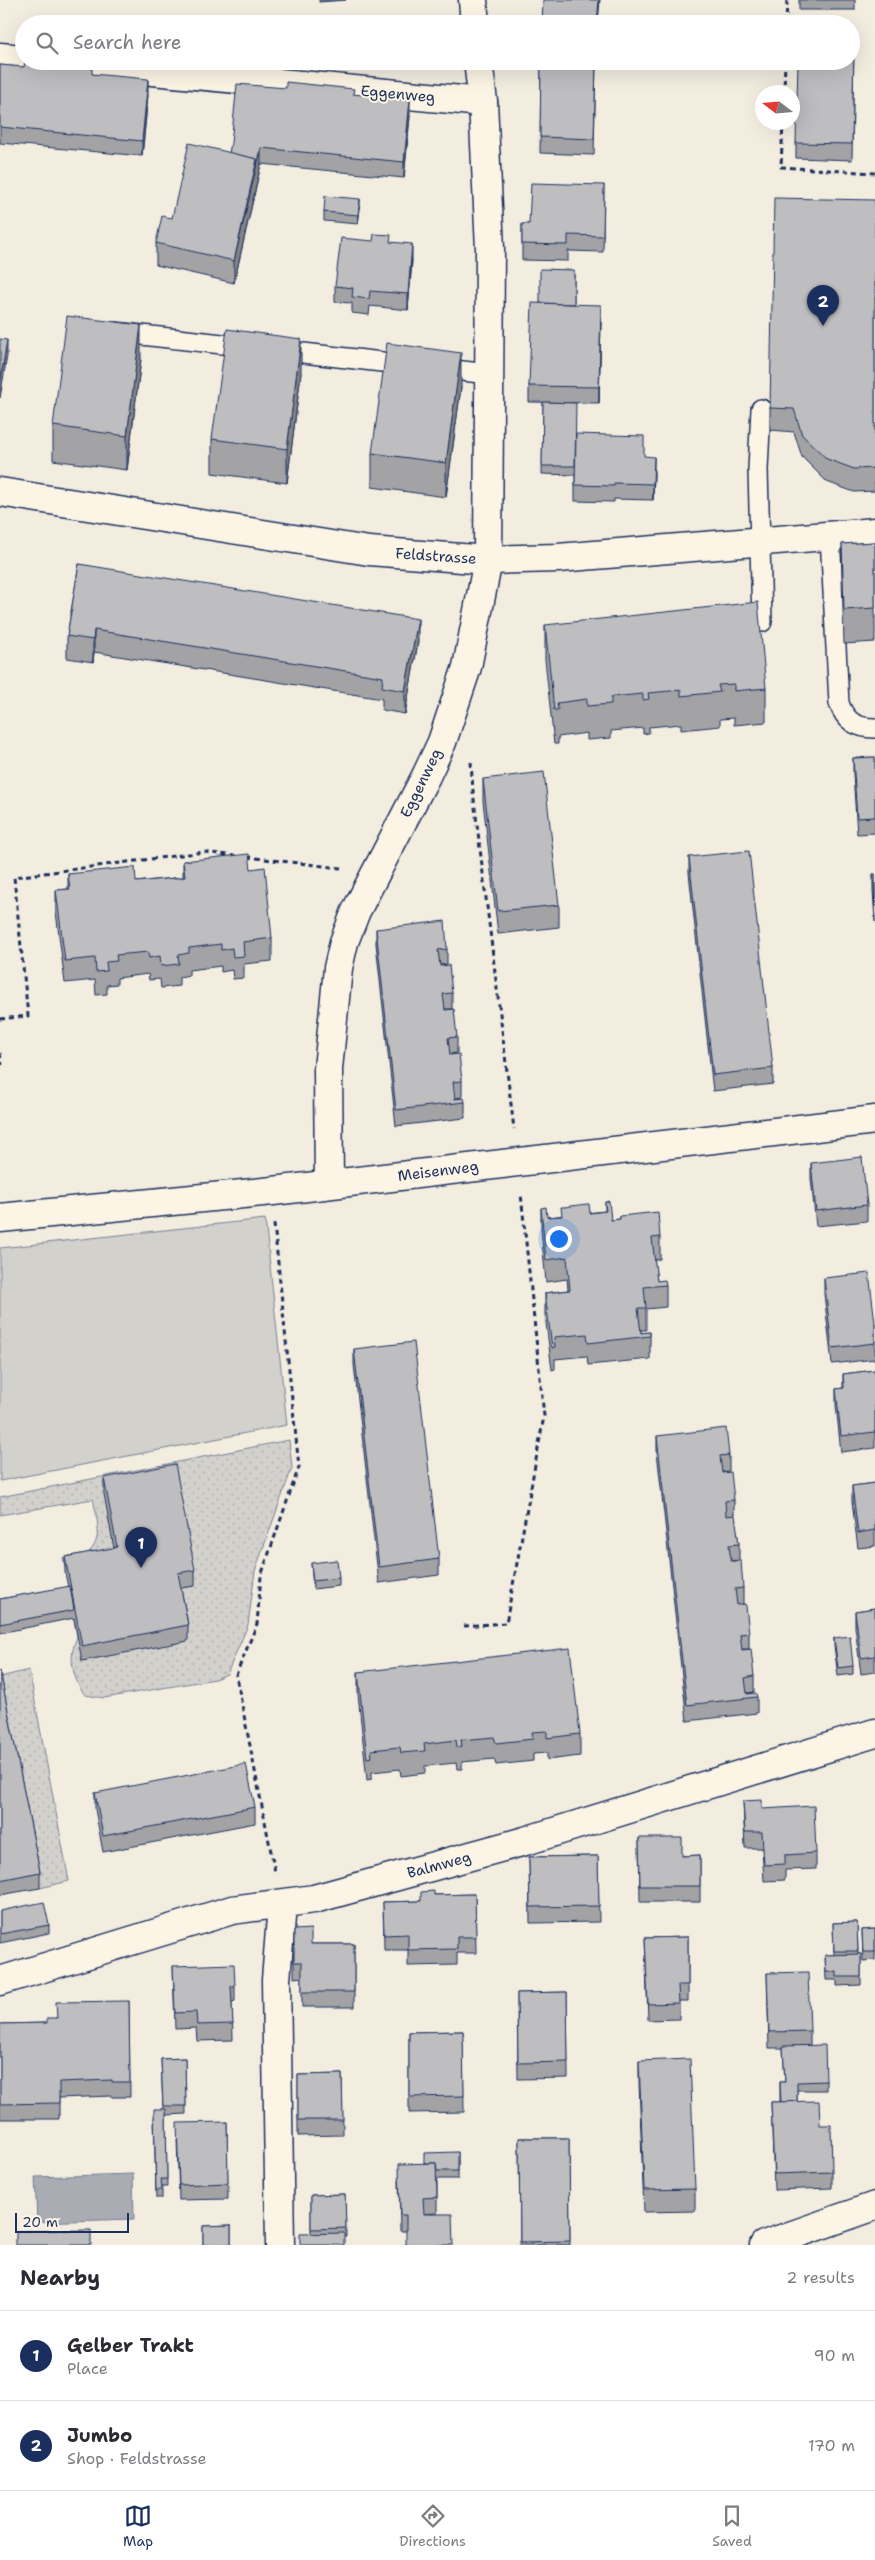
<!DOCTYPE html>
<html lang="en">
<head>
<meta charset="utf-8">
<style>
	body { margin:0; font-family:"Shantell Sans",sans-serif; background:#f7f7f7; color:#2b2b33 }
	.compass { position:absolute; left:755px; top:85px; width:45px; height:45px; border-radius:50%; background:#fff; box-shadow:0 5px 20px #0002; rotate:286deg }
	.scale { position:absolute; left:15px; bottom:12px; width:114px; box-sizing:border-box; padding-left:5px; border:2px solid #1b2f5e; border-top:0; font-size:14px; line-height:18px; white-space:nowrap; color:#1b2f5e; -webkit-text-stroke:4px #fcf5e5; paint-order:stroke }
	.you { position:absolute; left:558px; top:1238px; width:18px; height:18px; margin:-12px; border:4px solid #fff; border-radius:50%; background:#1a73e8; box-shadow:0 0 0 8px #1a73e833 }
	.badge { display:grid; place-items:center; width:32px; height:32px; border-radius:50%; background:#1b2f5e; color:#fff; font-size:16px; font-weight:700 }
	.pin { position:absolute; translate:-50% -41px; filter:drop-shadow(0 1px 2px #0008) }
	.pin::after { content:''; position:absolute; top:26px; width:18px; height:15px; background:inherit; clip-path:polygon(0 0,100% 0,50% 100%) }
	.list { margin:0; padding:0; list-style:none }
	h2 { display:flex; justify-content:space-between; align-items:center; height:65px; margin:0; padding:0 20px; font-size:21px }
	h2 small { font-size:16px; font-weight:400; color:#7c7c81 }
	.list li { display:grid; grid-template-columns:32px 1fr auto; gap:15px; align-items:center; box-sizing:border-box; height:90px; padding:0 20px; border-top:1px solid #e1e1e2 }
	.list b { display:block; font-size:19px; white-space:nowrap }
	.list p { margin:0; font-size:16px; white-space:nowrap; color:#7c7c81 }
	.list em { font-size:16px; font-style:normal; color:#7c7c81 }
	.icon { flex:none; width:28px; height:28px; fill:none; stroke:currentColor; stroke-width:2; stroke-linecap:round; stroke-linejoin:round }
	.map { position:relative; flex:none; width:875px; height:2245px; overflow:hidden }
	.search { position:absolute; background:#fff; box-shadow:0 5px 20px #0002; left:15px; right:15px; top:15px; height:55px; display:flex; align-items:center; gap:12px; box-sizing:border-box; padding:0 18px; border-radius:28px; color:#7c7c81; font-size:19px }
	.sheet { height:245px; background:#fff }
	nav { display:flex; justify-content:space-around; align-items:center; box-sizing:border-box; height:70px; border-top:1px solid #e1e1e2; background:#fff; font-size:14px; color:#7c7c81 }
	nav a { display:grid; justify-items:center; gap:2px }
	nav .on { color:#1b2f5e }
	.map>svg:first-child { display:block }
	.grass { fill:#d3d1cc; stroke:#778095 }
	.garden { fill:url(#garden-dots); stroke:#778095 }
	.water { fill:#a9acb3; stroke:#707a91 }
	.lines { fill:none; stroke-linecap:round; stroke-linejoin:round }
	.lane-casing { stroke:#1b2f5e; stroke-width:22 }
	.street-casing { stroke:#1b2f5e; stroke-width:31 }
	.path { stroke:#1b2f5e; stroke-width:3; stroke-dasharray:5 4; stroke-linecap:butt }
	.lane { stroke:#fcf5e5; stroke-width:19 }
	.street { stroke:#fcf5e5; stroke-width:28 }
	.wall { fill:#a3a3a5; stroke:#1b2f5e }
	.shaded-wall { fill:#858586; stroke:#1b2f5e }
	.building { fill:#bebec0; stroke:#1b2f5e }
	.labels { text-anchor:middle; stroke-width:4; stroke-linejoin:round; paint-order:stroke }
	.street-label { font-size:15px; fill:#1b2f5e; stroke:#fcf5e5 }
</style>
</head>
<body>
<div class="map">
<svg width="875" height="2245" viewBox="0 0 875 2245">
	<defs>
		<pattern id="garden-dots" width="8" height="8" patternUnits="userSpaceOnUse" patternTransform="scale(1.25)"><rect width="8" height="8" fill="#d3d1cc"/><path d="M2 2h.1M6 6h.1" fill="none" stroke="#b5b4b2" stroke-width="1.8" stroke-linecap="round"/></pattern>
	</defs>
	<rect width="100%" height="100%" fill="#f3ede0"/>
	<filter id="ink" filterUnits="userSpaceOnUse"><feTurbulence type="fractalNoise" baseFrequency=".02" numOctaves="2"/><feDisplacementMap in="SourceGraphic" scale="10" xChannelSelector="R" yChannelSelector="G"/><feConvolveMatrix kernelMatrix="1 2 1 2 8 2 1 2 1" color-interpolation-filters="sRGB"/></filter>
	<g filter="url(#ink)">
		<!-- grass -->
		<path class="grass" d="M265 1219 287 1425 0 1481V1248Z"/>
		<!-- garden -->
		<g class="garden">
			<path d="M289 1440 292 1468 255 1571 248 1625 227 1674 215 1679 104 1698 85 1695C72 1678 68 1656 77 1637L63 1557C69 1557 78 1558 83 1556 105 1545 97 1517 93 1499L0 1515V1497Z"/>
			<path d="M29 1670 69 1881 40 1888 0 1687V1677Z"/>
		</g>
		<!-- water -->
		<path class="water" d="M133 2174 134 2219 37 2222 35 2177Z"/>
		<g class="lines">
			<!-- lane casing -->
			<g class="lane-casing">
				<g id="lane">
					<path d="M115 332 249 347"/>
					<path d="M277 350 408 365"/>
					<path d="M436 368 489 374"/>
					<path d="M761 409 758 469 762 622"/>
					<path d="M830 536 839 703C845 721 856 728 875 728"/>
				</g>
			</g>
			<!-- street casing -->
			<g class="street-casing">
				<g id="street">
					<path d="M473 0 475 24"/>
					<path d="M0 57 24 59"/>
					<path d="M45 61 483 102"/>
					<path d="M0 492 369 551 488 560 558 558 875 532"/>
					<path d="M329 1184 328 1069 338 968 344 942 356 911 426 776 442 742 467 667 488 560 490 249 483 102 478 61"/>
					<path d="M0 1218 273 1191 875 1120"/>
					<path d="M0 1981 232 1910 314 1899 525 1841 875 1733"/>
					<path d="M280 2245 276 1980 282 1905"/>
					<path d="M764 2245 875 2206"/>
				</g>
			</g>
			<!-- path -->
			<g class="path">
				<path d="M786 24 787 0"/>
				<path d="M784 92 785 61"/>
				<path d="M783 122 781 167 875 173"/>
				<path d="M471 762 473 791 514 1129"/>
				<path d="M247 857 341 868"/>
				<path d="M0 1019 28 1016 14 877 204 852 236 856"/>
				<path d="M0 1053 2 1065"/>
				<path d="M274 1224 299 1467 261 1576 257 1624 236 1675 275 1872"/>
				<path d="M464 1626 506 1623 544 1416 521 1194"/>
			</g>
			<!-- lane -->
			<use href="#lane" class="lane"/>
			<!-- street -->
			<use href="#street" class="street"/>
		</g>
		<!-- wall -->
		<g class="wall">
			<path d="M319 0H346L319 2Z"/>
			<rect x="799" y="0" width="56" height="10"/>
			<path d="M854 47 852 160 796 158V143Z"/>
			<path d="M541 61H596L594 155 540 153Z"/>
			<path d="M0 65 92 74 148 95 142 156 0 143Z"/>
			<path d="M354 94 410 116 404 178 261 164 257 182 234 283 156 265V243L229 153Z"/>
			<path d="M604 185 603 252 568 251V261L522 260V224H529Z"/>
			<path d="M875 200V491L854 492 827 482 802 457 794 432 770 430V408Z"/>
			<path d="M360 208 358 224 324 221V212Z"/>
			<path d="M391 242 412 260 408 310 370 306 369 315 352 313V303L335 302V286Z"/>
			<path d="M574 270V305L601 321 599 403 529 402V386L540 304Z"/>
			<path d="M141 359 127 470 53 460V426Z"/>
			<path d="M301 373 287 483 212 473V439Z"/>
			<path d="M461 387 446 497 372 487V453Z"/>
			<path d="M543 402 576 452 644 456 654 473 653 500 614 499V502L575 501V475L542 474Z"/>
			<path d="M875 542V642L844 644 842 578V544Z"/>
			<path d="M79 564 418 642 405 714 382 710V699L94 652 93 662 67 658V636Z"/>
			<path d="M545 625 766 688V722L734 725V718L720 719V726L681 730V724L649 727V733L643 734V728L611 731V738L587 740V733L558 737V744H554L545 659Z"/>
			<path d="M875 757V833L857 834 853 774V758Z"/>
			<path d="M483 779 559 905V927L498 934 483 801Z"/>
			<path d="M689 857 773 1068V1084L713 1091 689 873Z"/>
			<path d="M183 861 251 869 272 938V961L244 964V978L233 979 232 970 221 972V966L189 970V975L179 977V986L161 988 160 979 149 980 148 974 117 978V984L107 985V994L96 995 95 980 65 983 56 912V890L68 889V874L136 882 183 877Z"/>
			<path d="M873 874H875V922L873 890Z"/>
			<path d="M376 929 447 949V964L440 965 452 993V1009H445L457 1037V1053L450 1054 462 1081V1097L455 1098V1099L465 1102V1118L396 1126 376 944Z"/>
			<path d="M811 1163 867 1205V1221L816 1226 811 1179Z"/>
			<path d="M605 1202 611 1220 620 1219V1216L660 1237V1259L654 1260 657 1281 666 1285V1307L646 1309V1330H641V1333L650 1332V1359L588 1365 587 1356 555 1359V1369L552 1370 545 1315V1293L568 1290 567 1279 546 1282 541 1230V1208L547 1217 605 1211Z"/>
			<path d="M824 1278 875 1323V1359L832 1364 824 1294Z"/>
			<path d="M354 1349 439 1559V1575L379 1583 354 1365Z"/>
			<path d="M875 1370V1448L841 1452 836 1405V1389L843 1388V1374Z"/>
			<path d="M657 1436 729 1455V1471L722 1472 734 1500V1515L739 1544V1560L731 1561 743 1588V1604L736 1605 749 1633V1649H742L754 1676V1692L747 1693 757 1697V1713L687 1721 657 1452Z"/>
			<path d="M104 1478 195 1570V1586L181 1588 188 1625V1641L82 1661 74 1618 0 1633V1599L68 1587 65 1573V1557L114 1548 104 1494Z"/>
			<path d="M875 1483V1546L858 1548 852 1502V1486Z"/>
			<path d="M311 1563 339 1578V1586L313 1589Z"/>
			<path d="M875 1608V1672L861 1674 855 1627V1611Z"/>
			<path d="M834 1638 853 1666V1674L838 1676 834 1646Z"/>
			<path d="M0 1671 40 1872V1888L0 1895Z"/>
			<path d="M358 1672 580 1734V1756L547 1760V1753L533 1754V1761L496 1765 494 1759 462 1762V1769H457L456 1763 425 1766V1773L401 1776 400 1769 372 1772V1779L367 1780 358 1694Z"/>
			<path d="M95 1793 255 1807V1823L103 1852 95 1809Z"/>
			<path d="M743 1801 762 1809 816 1853V1869L785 1870V1880L764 1881 762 1848H745Z"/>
			<path d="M639 1838 682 1856 700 1855V1902H640Z"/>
			<path d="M598 1856 599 1922 530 1923 529 1857Z"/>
			<path d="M475 1894 476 1953H457V1965L408 1966V1950H384L383 1902 421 1901 434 1895Z"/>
			<path d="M0 1911 49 1925V1933L0 1943Z"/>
			<path d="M857 1922 858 1954H861V1985L837 1986V1980H826L825 1955H834L833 1923Z"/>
			<path d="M875 1929V1960L863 1961 862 1930Z"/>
			<path d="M294 1930 311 1944H354V2007H302V1977L294 1978Z"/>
			<path d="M688 1937V2001H679V2019L648 2020 645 1938Z"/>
			<path d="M173 1966 235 1986V2001L232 2002 233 2040 197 2041 196 2028 175 2029Z"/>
			<path d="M767 1973 810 2031V2045L826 2081V2090H797V2102L820 2125 832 2172V2188L774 2190 771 2102H780V2082H785L783 2048H769Z"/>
			<path d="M567 1992 568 2078 518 2079 517 1993Z"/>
			<path d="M129 2001 130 2097H112V2096L59 2098V2119H0V2024L47 2023 56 2018Z"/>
			<path d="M463 2031 464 2112 409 2113V2032Z"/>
			<path d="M185 2058 186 2114 166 2115 167 2187H162V2198H156L154 2117 163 2109 161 2059Z"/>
			<path d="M639 2061 695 2189V2211L644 2212 639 2083Z"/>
			<path d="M342 2074 343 2135 298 2136V2075Z"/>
			<path d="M227 2122 228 2199 179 2200 177 2139Z"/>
			<path d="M519 2138H569L570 2245H520Z"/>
			<path d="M458 2152V2179H437V2213L424 2214 406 2231H400L399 2180 424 2163Z"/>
			<path d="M345 2194 346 2237 311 2234V2195Z"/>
			<path d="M231 2225V2245H203V2226Z"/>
		</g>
		<!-- shaded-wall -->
		<g class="shaded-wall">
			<path d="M599 0H600L598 24H597Z"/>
			<path d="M148 79V95L142 156V141Z"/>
			<path d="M410 100V116L404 178V162Z"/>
			<path d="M261 148V164L257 182 234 283V261Z"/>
			<path d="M360 199V208L358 224V215Z"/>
			<path d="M412 244V260L408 310V294Z"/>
			<path d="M601 305V321L599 403V387Z"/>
			<path d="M141 325V359L127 470V436Z"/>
			<path d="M301 339V373L287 483V449Z"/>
			<path d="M7 340V356L0 398V383Z"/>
			<path d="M461 353V387L446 497V463Z"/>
			<path d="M654 457V473L653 500V484Z"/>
			<path d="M418 619V642L405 714V691Z"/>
			<path d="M94 630V652L93 662V640Z"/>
		</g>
		<!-- building -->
		<g class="building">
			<path d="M543 0H599L597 24H542Z"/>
			<path d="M851 47H854L852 144 796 143 798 61H851Z"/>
			<path d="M25 61 92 68V74L148 79 142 141 0 127V65L24 67Z"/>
			<path d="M541 61H596L594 139 540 137Z"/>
			<path d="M286 82 354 89 353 94 410 100 404 162 261 148 257 166V159L229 153 231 143 237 84 286 88Z"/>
			<path d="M189 143 257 159 234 261 156 243 162 216 172 218Z"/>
			<path d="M531 183 604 185 603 236 568 235V245L522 244V224H529Z"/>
			<path d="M325 196 360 199 358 215 324 212Z"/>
			<path d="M774 198 875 200V468L854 469 827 459 802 435 794 409 770 408Z"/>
			<path d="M374 234 391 235 390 242 412 244 408 294 370 291 369 299 352 297 353 288 335 286 341 238 373 241Z"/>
			<path d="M540 269 574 270V304L540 303Z"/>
			<path d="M532 303 601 305 599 387 529 386Z"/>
			<path d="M67 316 141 325 127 436 53 426Z"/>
			<path d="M227 329 301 339 287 449 212 439Z"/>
			<path d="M0 339 7 340 0 383Z"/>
			<path d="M387 343 461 353 446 463 372 453Z"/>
			<path d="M543 402 576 403 575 466H542Z"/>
			<path d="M576 434 644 436V456L654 457 653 484 614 483V486L575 485Z"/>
			<path d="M875 542V608L844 610 842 544Z"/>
			<path d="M79 564 418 619 405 691 382 687 383 677 94 630 93 640 67 636Z"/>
			<path d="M758 602 766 688 734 691V684L718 685 720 692 681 696V690L648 693 649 699 643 700V694L611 697V704L587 706V699L557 703 558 710H554L545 625Z"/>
			<path d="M875 757V817L857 818 853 758Z"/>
			<path d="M544 772 559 905 498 911 483 779Z"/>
			<path d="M749 851 773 1068 713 1075 689 857Z"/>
			<path d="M249 854 251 869 265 867 272 938 243 942 244 956 233 957 232 948 221 950V944L189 948V953L178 955 179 964 161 966 160 956 149 958 148 952 116 955 117 961 106 962 107 971 96 972 95 958 65 961 56 890 70 889 68 874 135 867 136 882 185 877 183 861Z"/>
			<path d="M873 874H875V906Z"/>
			<path d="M445 921 447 949 438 950 440 966 449 965 452 993 443 994 445 1010 454 1009 457 1037 448 1038 450 1055 459 1054 462 1081 453 1082 455 1099 464 1098 465 1102 396 1110 376 929Z"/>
			<path d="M862 1157 867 1205 816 1211 811 1163Z"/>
			<path d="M609 1201 611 1220 620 1219V1216L658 1212 660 1237 652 1238 657 1281 665 1280 666 1285 644 1287 646 1308H638L641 1333 650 1332V1336L588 1343 587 1334 554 1337 555 1347 552 1348 545 1293 570 1290 567 1257 546 1260 541 1208 546 1207 547 1217 562 1216 561 1207H564L587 1204H589L590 1213 606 1211 605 1202Z"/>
			<path d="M869 1273 875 1323V1343L832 1348 824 1278Z"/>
			<path d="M414 1342 439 1559 379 1567 354 1349Z"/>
			<path d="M875 1370V1432L841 1436 836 1389 844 1388 843 1374Z"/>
			<path d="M726 1428 729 1455 720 1456 722 1473 731 1472 734 1500 725 1501 726 1516 735 1515 739 1544 729 1545 731 1561H741L743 1588 735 1589 737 1605 745 1604 746 1606 749 1633 740 1634 742 1650 751 1649 754 1676 745 1678 747 1694 756 1693 757 1697 687 1705 657 1436Z"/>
			<path d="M175 1464 195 1570 178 1573 188 1625 82 1646 65 1557 117 1547 104 1478Z"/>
			<path d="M875 1483V1530L858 1533 852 1486Z"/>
			<path d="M337 1560 339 1578 313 1581 311 1563Z"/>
			<path d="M70 1586 74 1610 0 1624V1599Z"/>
			<path d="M875 1608V1656L861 1658 855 1611Z"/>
			<path d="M850 1636 853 1666 838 1668 834 1638Z"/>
			<path d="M570 1648 580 1734 547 1738V1731L532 1732 533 1739 496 1743 494 1737 461 1740 462 1746 457 1747 456 1740 424 1744 425 1751 401 1753 400 1747 371 1750 372 1757 367 1758 358 1672Z"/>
			<path d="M0 1671 40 1872 0 1880Z"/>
			<path d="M246 1764 255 1807 103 1836 95 1793Z"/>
			<path d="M762 1800V1809L814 1806 816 1853 785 1855V1864L764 1865 762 1832H745L743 1801Z"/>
			<path d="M639 1838H682V1856L700 1855V1886H640Z"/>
			<path d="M598 1856 599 1906 530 1907 529 1857Z"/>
			<path d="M434 1891V1895L475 1894 476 1937H457V1949L408 1950V1934L384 1935 383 1902 421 1901V1892Z"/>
			<path d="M44 1902 49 1925 0 1934V1911Z"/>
			<path d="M857 1922 858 1951H834L833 1923Z"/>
			<path d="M311 1929V1944H354V1992H302V1962H294V1930Z"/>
			<path d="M875 1929V1952H863L862 1930Z"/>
			<path d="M688 1937V1985H678L679 2003 648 2004 645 1938Z"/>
			<path d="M861 1954V1977H837V1972H826L825 1955Z"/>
			<path d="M234 1964 235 1986H231L233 2024 197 2025 196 2012 175 2013 173 1966Z"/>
			<path d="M808 1972 810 2031 769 2032 767 1973Z"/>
			<path d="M567 1992 568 2062 518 2063 517 1993Z"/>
			<path d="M129 2001 130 2082H112V2080L59 2082V2103L0 2104V2024L47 2023V2018H57L56 2002Z"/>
			<path d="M463 2031 464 2096 409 2097V2032Z"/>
			<path d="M825 2045 826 2081 797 2082V2102H781L780 2082H785L783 2046Z"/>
			<path d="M185 2058 186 2106H163L161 2059Z"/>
			<path d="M690 2059 695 2189 644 2190 639 2061Z"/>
			<path d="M342 2074 343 2120H298V2075Z"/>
			<path d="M819 2101 820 2125H831L832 2172 774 2174 771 2102Z"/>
			<path d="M154 2109H166L167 2179H161L162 2190H156Z"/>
			<path d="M227 2122 228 2183 179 2185 177 2123Z"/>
			<path d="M519 2138H569L570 2241 520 2242Z"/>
			<path d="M458 2152V2171H437L436 2163H424V2153Z"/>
			<path d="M436 2163 437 2197 423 2198 424 2214H452L453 2245H406V2215H400L399 2164Z"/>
			<path d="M345 2194 346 2228 311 2229V2195Z"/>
			<path d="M231 2225V2244L203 2245V2226Z"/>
			<path d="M91 2230V2245H16V2231Z"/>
			<path d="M344 2233V2245H300V2234Z"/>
		</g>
	</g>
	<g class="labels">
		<!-- street labels -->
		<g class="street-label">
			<text transform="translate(398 94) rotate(5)" y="5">Eggenweg</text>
			<text transform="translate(436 556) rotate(4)" y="5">Feldstrasse</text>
			<text transform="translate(421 783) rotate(-64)" y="5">Eggenweg</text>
			<text transform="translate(438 1171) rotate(-7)" y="5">Meisenweg</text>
			<text transform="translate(439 1865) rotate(-15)" y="5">Balmweg</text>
		</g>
	</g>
</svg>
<svg class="compass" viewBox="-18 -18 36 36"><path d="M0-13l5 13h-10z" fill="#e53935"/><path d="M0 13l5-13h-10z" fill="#7c7c81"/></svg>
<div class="scale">20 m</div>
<div class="you"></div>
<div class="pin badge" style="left:141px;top:1568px">1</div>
<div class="pin badge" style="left:823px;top:326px">2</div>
<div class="search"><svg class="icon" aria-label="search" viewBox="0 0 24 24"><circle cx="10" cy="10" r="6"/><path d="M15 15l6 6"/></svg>Search here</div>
</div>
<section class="sheet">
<h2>Nearby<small>2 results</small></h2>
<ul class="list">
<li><span class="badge">1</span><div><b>Gelber Trakt</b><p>Place</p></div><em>90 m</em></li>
<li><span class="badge">2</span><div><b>Jumbo</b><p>Shop · Feldstrasse</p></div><em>170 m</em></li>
</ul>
</section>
<nav>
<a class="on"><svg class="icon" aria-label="map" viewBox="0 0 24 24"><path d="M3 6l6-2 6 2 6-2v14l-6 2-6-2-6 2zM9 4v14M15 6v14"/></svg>Map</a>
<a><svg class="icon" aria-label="directions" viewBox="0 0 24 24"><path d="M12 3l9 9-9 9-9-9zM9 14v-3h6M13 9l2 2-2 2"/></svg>Directions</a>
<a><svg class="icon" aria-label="saved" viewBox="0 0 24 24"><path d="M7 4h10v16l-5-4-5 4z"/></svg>Saved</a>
</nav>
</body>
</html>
